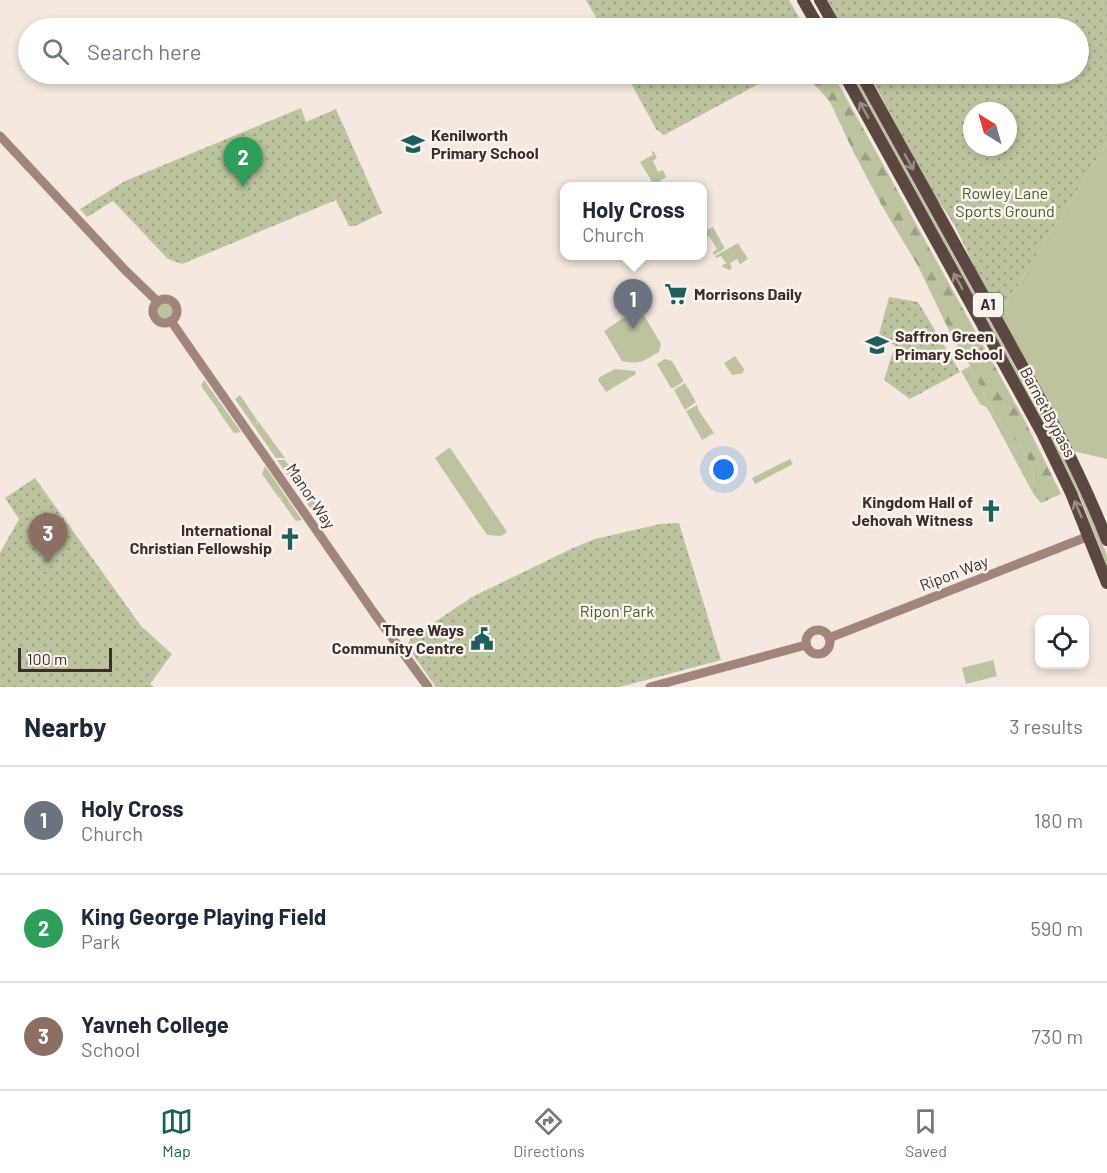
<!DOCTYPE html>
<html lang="en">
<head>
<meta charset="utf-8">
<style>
	body { margin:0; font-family:Barlow,sans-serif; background:#f6f6f7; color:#1f2937 }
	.controls { position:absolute; right:18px; bottom:18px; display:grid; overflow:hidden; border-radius:12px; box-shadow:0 3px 9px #0003 }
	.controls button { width:54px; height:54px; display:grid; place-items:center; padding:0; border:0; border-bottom:2px solid #e0e1e3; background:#fff; color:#1f2937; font:30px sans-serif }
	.compass { position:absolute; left:963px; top:102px; width:54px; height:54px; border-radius:50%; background:#fff; box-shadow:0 3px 9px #0003; rotate:323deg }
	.scale { position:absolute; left:18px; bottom:15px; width:94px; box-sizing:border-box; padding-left:6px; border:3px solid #3b2e2a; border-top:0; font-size:16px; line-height:21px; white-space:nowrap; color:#3b2e2a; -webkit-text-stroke:4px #fbf3ed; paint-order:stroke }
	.you { position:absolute; left:724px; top:470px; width:21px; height:21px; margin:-15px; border:4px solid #fff; border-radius:50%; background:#1a73e8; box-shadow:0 0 0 9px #1a73e833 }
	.badge { display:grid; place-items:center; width:39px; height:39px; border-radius:50%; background:#1d5f5b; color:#fff; font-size:20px; font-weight:700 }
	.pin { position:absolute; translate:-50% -50px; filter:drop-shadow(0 2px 3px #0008) }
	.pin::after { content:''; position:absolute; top:32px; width:21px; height:18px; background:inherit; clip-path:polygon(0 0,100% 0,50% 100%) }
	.popup { position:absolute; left:560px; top:182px; width:147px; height:78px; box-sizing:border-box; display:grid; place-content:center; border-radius:12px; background:#fff; filter:drop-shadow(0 2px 4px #0005); font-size:20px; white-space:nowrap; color:#747a83 }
	.popup b { font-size:22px; color:#1f2937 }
	.popup::after { content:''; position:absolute; left:50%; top:100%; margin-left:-12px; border:12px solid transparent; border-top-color:#fff }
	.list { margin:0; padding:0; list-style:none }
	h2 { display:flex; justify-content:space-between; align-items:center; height:78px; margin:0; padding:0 24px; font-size:26px }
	h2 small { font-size:20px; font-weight:400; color:#747a83 }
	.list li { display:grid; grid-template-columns:39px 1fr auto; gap:18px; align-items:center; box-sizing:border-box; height:108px; padding:0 24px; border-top:2px solid #e0e1e3 }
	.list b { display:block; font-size:22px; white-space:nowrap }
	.list p { margin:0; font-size:20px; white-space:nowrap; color:#747a83 }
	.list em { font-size:20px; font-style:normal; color:#747a83 }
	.icon { flex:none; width:33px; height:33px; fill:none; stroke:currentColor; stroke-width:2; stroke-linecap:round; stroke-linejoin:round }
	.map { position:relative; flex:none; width:1107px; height:687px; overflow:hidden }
	.search { position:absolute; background:#fff; box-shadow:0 3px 9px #0003; left:18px; right:18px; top:18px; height:66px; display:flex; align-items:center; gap:15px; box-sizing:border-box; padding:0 21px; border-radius:33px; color:#747a83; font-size:22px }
	.sheet { height:402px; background:#fff }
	nav { display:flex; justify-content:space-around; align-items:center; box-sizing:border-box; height:84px; border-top:2px solid #e0e1e3; background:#fff; font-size:16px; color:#747a83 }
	nav a { display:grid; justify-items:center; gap:3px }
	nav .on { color:#1d5f5b }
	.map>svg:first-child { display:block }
	.grass { fill:#bcc49f }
	.forest { fill:url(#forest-firs) }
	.park { fill:url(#park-dots); fill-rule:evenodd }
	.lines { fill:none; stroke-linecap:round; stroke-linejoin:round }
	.secondary { stroke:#a1857c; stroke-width:9 }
	.highway { stroke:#5c4641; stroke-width:12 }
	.oneway { stroke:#9c8b86 }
	.labels { text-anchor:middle; stroke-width:5; stroke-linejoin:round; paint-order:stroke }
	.shield { fill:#fbf3ed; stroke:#756964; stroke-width:1.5 }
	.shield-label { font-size:15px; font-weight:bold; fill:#3b2e2a }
	.poi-label { font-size:16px; font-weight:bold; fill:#3b2e2a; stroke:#fbf3ed; text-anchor:start }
	.park-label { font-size:16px; fill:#4f5a2d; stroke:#fbf3ed }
	.street-label { font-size:16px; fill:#3b2e2a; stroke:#fbf3ed }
</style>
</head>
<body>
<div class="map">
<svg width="1107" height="687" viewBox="0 0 1107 687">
	<defs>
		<pattern id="forest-firs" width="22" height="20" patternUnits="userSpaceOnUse" patternTransform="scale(1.5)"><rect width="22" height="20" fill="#bcc49f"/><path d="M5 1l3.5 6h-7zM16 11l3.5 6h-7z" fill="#9aa082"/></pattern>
		<pattern id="park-dots" width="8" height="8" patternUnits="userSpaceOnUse" patternTransform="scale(1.5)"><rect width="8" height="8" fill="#bcc49f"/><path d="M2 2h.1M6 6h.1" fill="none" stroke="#9aa082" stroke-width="1.8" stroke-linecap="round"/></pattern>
	</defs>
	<rect width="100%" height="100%" fill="#f4e8e0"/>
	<!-- grass -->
	<g class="grass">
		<path d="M851 74H854L1062 452 1078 487 1105 550 1107 556V566L1080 497 1057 450Z"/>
		<path d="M1107 143V459L1073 451 1000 313Z"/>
		<path d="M651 151 654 152 657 158 653 161 658 172 663 170 666 177 654 185 640 162 653 155Z"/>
		<path d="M713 227 724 247V249L714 255 713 252 717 249 709 236 705 238 702 233Z"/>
		<path d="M738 243 748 259 740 264 737 259 730 263 732 268 729 270 721 266 726 263 721 256 716 258 715 256Z"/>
		<circle cx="164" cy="311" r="9"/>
		<path d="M639 307 661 344 659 352C643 361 641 365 622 361L604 331Z"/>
		<path d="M735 356 744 369 743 373 732 375 724 363Z"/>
		<path d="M665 359 672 361 683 380V382L673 388H671L657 364Z"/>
		<path d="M970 366 995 416 1024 451 1033 470 1034 495 989 411 986 407 980 404 961 371Z"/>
		<path d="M615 369 635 371 636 374 606 392 598 380 600 377Z"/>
		<path d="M204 380 241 432 234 433 217 409 219 407 217 408 201 386Z"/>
		<path d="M685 383 696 402 685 410 674 390Z"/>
		<path d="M240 395 257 420 255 426 258 421 285 458H276L235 399Z"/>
		<path d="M697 405 699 411 714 433 702 440 686 411Z"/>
		<path d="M449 448 451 449 507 532 501 536 487 535 435 458Z"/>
		<path d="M790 459 793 464 755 484 752 478Z"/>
		<path d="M277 460H285L321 511 318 519Z"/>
		<path d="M265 466 302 520 296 521 280 499 282 497 279 498 262 474Z"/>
		<path d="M993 660 997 676 966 684 962 668Z"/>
	</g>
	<!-- forest -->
	<path class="forest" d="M808 74H833L1024 419 1061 494 1041 503 1034 495 1033 470 1024 451 995 416 970 366 954 341 918 266 882 206 853 151 830 102 815 85Z"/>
	<!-- park -->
	<g class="park">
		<path d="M586 0H789L805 28H602Z"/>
		<path d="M827 0H1107V143L1000 313C990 295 979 278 971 260 960 236 953 219 936 199L869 74H1078V28H843ZM972 111H1008V147H972Z"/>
		<path d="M626 74H777L664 135 656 129Z"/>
		<path d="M301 108 306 122 336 109 382 213 355 226H349L336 200 182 264 168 259 113 201 87 217 80 209 125 181Z"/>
		<path d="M889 297 918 302 960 372 910 399 884 380 895 345 878 338Z"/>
		<path d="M35 478 141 626 172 654 150 684 154 687H0V553L19 519 5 498Z"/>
		<path d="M675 523H679L721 660 620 687H436L409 649 408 644 411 638 472 597 573 548 595 539 660 524Z"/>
	</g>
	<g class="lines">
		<!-- secondary -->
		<g class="secondary">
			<path d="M0 136 125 270 157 301"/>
			<circle cx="165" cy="311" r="12"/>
			<path d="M171 321 374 613 428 687"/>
			<circle cx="818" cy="642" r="12"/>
			<path d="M829 638 1089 536"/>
			<path d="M650 687 806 645"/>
		</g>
		<!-- highway -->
		<g class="highway">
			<path d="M803 0 819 28"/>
			<path d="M820 0 836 28"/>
			<path d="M844 74 1041 431 1071 493 1107 583"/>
			<path d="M861 74C905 153 949 233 993 313 1034 387 1076 461 1107 540"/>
		</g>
	</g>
	<!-- one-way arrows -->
	<defs><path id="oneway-shaft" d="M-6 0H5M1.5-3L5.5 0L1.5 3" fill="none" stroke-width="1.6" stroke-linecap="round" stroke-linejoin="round" transform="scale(1.5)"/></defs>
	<g class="oneway">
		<use href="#oneway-shaft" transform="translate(864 110) rotate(-119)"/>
		<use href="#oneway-shaft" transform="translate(909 162) rotate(61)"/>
		<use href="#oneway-shaft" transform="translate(958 281) rotate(-119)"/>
		<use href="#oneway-shaft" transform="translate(1078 509) rotate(-113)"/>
	</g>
	<!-- icons -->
	<defs>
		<g id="school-bare" transform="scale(1.8)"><path d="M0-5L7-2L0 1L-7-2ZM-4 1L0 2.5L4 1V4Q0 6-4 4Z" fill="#1d5f5b" stroke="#fbf3ed" stroke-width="2.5" paint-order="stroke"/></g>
		<g id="supermarket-bare" transform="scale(1.8)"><path d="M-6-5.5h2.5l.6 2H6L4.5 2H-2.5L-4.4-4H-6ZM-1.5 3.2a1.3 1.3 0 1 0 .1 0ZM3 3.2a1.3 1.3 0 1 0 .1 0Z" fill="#1d5f5b" stroke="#fbf3ed" stroke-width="2.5" paint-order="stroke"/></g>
		<g id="church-bare" transform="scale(1.8)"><path d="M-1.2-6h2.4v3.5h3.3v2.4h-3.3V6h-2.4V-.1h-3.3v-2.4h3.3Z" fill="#1d5f5b" stroke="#fbf3ed" stroke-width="2.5" paint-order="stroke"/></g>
		<g id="civic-bare" transform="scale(1.8)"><path d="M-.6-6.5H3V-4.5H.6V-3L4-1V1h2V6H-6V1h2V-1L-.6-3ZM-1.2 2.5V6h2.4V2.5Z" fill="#1d5f5b" stroke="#fbf3ed" stroke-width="2.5" paint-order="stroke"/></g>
	</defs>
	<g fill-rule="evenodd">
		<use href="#school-bare" x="413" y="144"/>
		<use href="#supermarket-bare" x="676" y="294"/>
		<use href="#school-bare" x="877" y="345"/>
		<use href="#church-bare" x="991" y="511"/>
		<use href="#church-bare" x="290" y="539"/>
		<use href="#civic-bare" x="482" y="639"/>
	</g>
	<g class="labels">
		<!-- shield labels -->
		<rect class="shield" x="973" y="293" width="30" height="24" rx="4.5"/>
		<g class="shield-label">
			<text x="988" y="310">A1</text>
		</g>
		<!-- poi labels -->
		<g class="poi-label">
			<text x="431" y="141">Kenilworth<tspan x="431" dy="18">Primary School</tspan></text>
			<text x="694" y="300">Morrisons Daily</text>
			<text x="895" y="342">Saffron Green<tspan x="895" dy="18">Primary School</tspan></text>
			<text x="973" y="508" text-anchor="end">Kingdom Hall of<tspan x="973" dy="18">Jehovah Witness</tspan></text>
			<text x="272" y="536" text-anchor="end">International<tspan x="272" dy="18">Christian Fellowship</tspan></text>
			<text x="464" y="636" text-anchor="end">Three Ways<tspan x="464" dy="18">Community Centre</tspan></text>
		</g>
		<!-- park labels -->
		<g class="park-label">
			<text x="1005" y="199">Rowley Lane<tspan x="1005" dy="18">Sports Ground</tspan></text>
			<text x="617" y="617">Ripon Park</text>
		</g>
		<!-- street labels -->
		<g class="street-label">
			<text transform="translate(1048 412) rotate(62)" y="6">Barnet Bypass</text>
			<text transform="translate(311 496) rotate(56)" y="6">Manor Way</text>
			<text transform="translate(954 573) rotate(-21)" y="6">Ripon Way</text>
		</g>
	</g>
</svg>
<div class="controls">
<button><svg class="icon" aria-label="locate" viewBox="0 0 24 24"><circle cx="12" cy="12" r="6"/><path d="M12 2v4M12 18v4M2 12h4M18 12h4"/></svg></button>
</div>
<svg class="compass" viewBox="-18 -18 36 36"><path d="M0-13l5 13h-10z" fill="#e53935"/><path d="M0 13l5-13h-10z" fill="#747a83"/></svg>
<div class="scale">100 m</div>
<div class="you"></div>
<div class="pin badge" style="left:633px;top:329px;background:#6b7280">1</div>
<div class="popup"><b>Holy Cross</b>Church</div>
<div class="pin badge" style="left:243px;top:187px;background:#2e9e5b">2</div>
<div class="pin badge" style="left:48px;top:563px;background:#8d6e63">3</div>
<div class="search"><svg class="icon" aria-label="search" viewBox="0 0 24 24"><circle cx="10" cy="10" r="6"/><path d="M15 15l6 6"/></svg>Search here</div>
</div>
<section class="sheet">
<h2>Nearby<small>3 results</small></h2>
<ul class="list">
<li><span class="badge" style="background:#6b7280">1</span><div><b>Holy Cross</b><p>Church</p></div><em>180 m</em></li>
<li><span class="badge" style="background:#2e9e5b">2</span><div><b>King George Playing Field</b><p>Park</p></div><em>590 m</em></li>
<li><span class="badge" style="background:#8d6e63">3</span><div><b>Yavneh College</b><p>School</p></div><em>730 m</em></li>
</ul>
</section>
<nav>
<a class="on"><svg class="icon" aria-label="map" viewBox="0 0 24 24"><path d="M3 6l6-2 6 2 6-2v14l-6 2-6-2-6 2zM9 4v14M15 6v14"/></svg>Map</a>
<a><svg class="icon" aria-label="directions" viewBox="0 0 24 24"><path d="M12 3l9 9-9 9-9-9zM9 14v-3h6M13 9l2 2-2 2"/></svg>Directions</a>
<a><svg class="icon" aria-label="saved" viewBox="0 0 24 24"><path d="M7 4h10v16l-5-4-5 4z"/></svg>Saved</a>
</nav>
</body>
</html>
